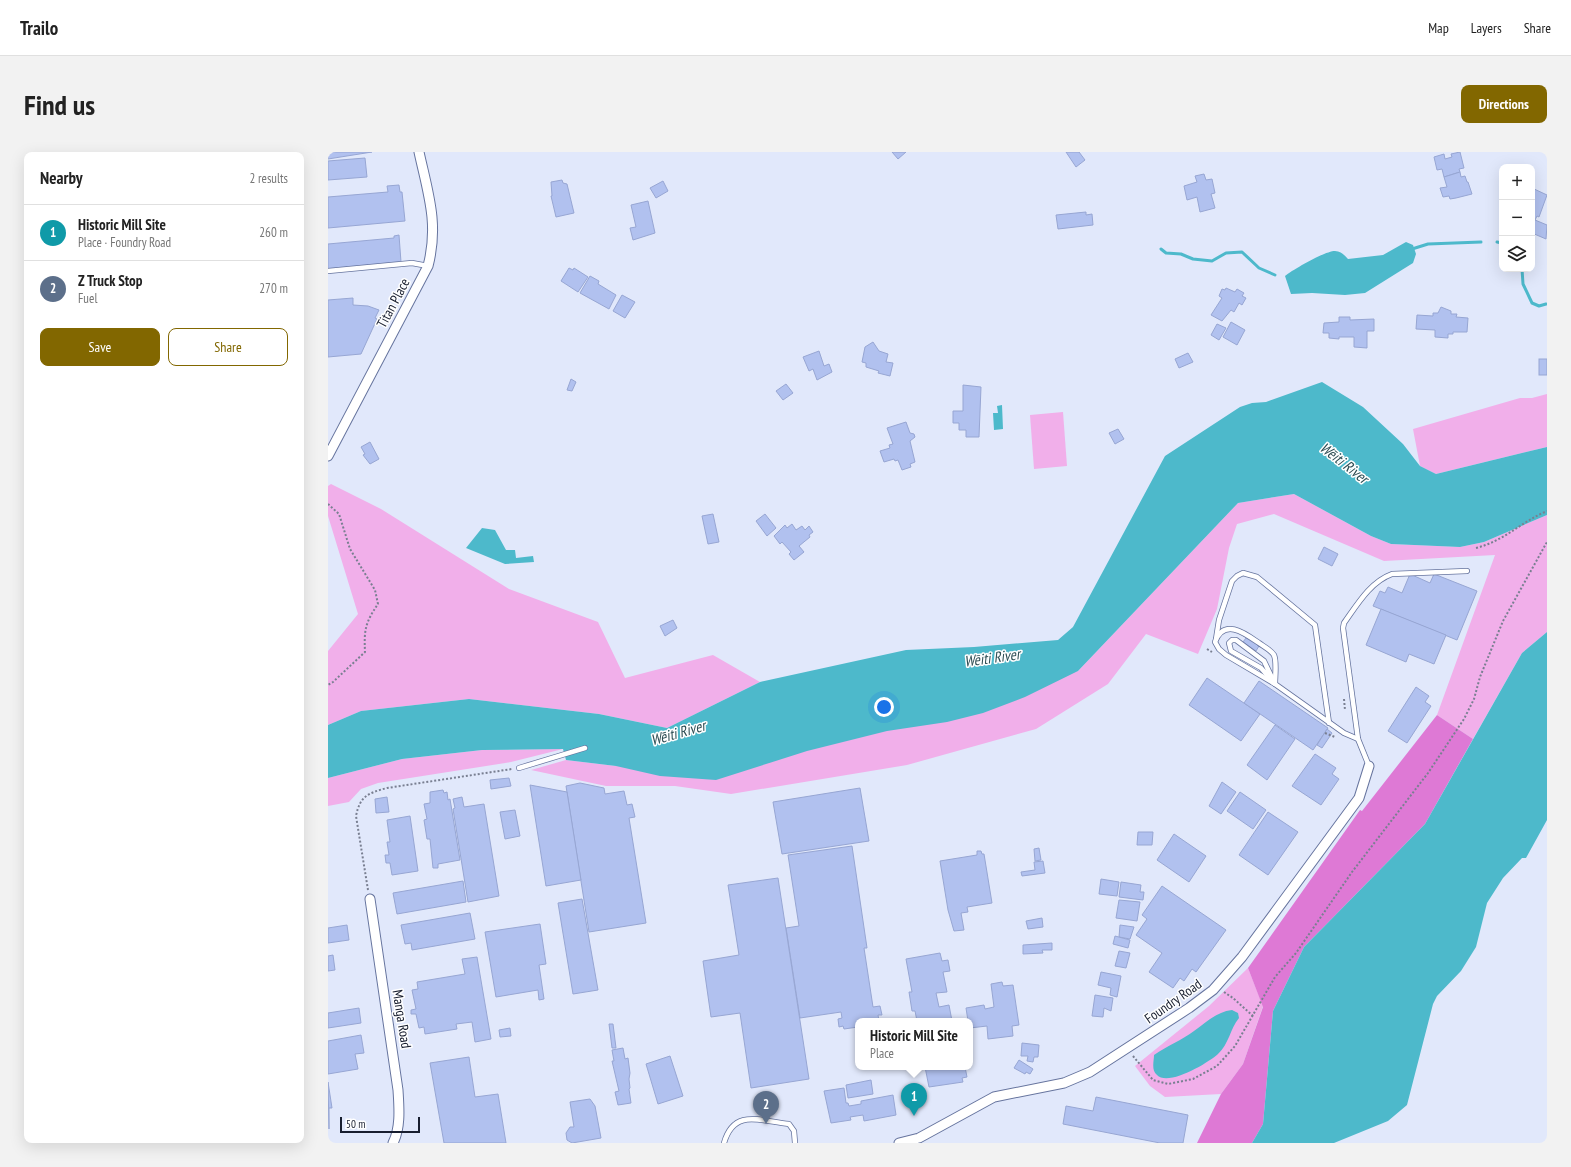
<!DOCTYPE html>
<html lang="en">
<head>
<meta charset="utf-8">
<style>
	body { margin:0; font-family:"PT Sans Narrow",sans-serif; background:#f2f2f2; color:#222 }
	.controls { position:absolute; right:12px; top:12px; display:grid; overflow:hidden; border-radius:8px; box-shadow:0 4px 16px #0002 }
	.controls button { width:36px; height:36px; display:grid; place-items:center; padding:0; border:0; border-bottom:1px solid #e0e0e0; background:#fff; color:#222; font:20px sans-serif }
	.scale { position:absolute; left:12px; bottom:10px; width:80px; box-sizing:border-box; padding-left:4px; border:2px solid #181e2f; border-top:0; font-size:11px; line-height:14px; white-space:nowrap; color:#181e2f; -webkit-text-stroke:3px #fff; paint-order:stroke }
	.you { position:absolute; left:556px; top:555px; width:14px; height:14px; margin:-10px; border:3px solid #fff; border-radius:50%; background:#1a73e8; box-shadow:0 0 0 6px #1a73e833 }
	.badge { display:grid; place-items:center; width:26px; height:26px; border-radius:50%; background:#826700; color:#fff; font-size:13px; font-weight:700 }
	.pin { position:absolute; translate:-50% -33px; filter:drop-shadow(0 1px 2px #0008) }
	.pin::after { content:''; position:absolute; top:21px; width:14px; height:12px; background:inherit; clip-path:polygon(0 0,100% 0,50% 100%) }
	.popup { position:absolute; left:527px; top:866px; width:118px; height:52px; box-sizing:border-box; display:grid; place-content:center; border-radius:8px; background:#fff; filter:drop-shadow(0 1px 3px #0005); font-size:13px; white-space:nowrap; color:#767676 }
	.popup b { font-size:15px; color:#222 }
	.popup::after { content:''; position:absolute; left:50%; top:100%; margin-left:-8px; border:8px solid transparent; border-top-color:#fff }
	.list { margin:0; padding:0; list-style:none }
	h2 { display:flex; justify-content:space-between; align-items:center; height:52px; margin:0; padding:0 16px; font-size:17px }
	h2 small { font-size:13px; font-weight:400; color:#767676 }
	.list li { display:grid; grid-template-columns:26px 1fr auto; gap:12px; align-items:center; box-sizing:border-box; height:56px; padding:0 16px; border-top:1px solid #e0e0e0 }
	.list b { display:block; font-size:15px; white-space:nowrap }
	.list p { margin:0; font-size:13px; white-space:nowrap; color:#767676 }
	.list em { font-size:13px; font-style:normal; color:#767676 }
	.actions { display:flex; gap:8px; padding:12px 16px }
	.actions a { flex:1; padding:9px 0; border:1px solid #826700; border-radius:8px; text-align:center; font-size:14px; color:#826700 }
	.actions .main { background:#826700; color:#fff }
	.icon { flex:none; width:22px; height:22px; fill:none; stroke:currentColor; stroke-width:2; stroke-linecap:round; stroke-linejoin:round }
	.map { position:relative; flex:none; width:1219px; height:991px; overflow:hidden; border-radius:8px }
	header { display:flex; align-items:center; gap:24px; box-sizing:border-box; height:56px; padding:0 20px; background:#fff; border-bottom:1px solid #e0e0e0 }
	header strong { font-size:19px }
	nav { display:flex; gap:22px; margin-inline-start:auto; font-size:14px }
	.intro { display:flex; align-items:center; justify-content:space-between; box-sizing:border-box; height:96px; padding:0 24px }
	h1 { margin:0; font-size:28px }
	.button { padding:10px 18px; border-radius:8px; background:#826700; color:#fff; font-size:14px; font-weight:700 }
	main { display:flex; gap:24px; padding:0 24px }
	aside { flex:1; background:#fff; border-radius:8px; box-shadow:0 4px 16px #0002 }
	.map>svg:first-child { display:block }
	.green { fill:#f1afea }
	.forest { fill:#de79d5 }
	.water { fill:#4db9cb }
	.lines { fill:none; stroke-linecap:round; stroke-linejoin:round }
	.stream { stroke:#4db9cb; stroke-width:3 }
	.building { fill:#b1c1ef; stroke:#97a6d3 }
	.lane-casing { stroke:#66749e; stroke-width:6 }
	.street-casing { stroke:#66749e; stroke-width:11 }
	.path { stroke:#797f91; stroke-width:2; stroke-dasharray:2 2; stroke-linecap:butt }
	.lane { stroke:#fff; stroke-width:4.5 }
	.street { stroke:#fff; stroke-width:9 }
	.labels { text-anchor:middle; stroke-width:3; stroke-linejoin:round; paint-order:stroke }
	.street-label { font-size:14px; fill:#181e2f; stroke:#fff }
	.water-label { font-size:15px; font-style:italic; fill:#2e4e54; stroke:#fff }
</style>
</head>
<body>
<header>
<strong>Trailo</strong>
<nav><a>Map</a><a>Layers</a><a>Share</a></nav>
</header>
<div class="intro"><h1>Find us</h1><a class="button">Directions</a></div>
<main>
<aside>
<h2>Nearby<small>2 results</small></h2>
<ul class="list">
<li><span class="badge" style="background:#0f9aa8">1</span><div><b>Historic Mill Site</b><p>Place · Foundry Road</p></div><em>260 m</em></li>
<li><span class="badge" style="background:#5c6f8a">2</span><div><b>Z Truck Stop</b><p>Fuel</p></div><em>270 m</em></li>
</ul>
<div class="actions"><a class="main">Save</a><a>Share</a></div>
</aside>
<div class="map">
<svg width="1219" height="991" viewBox="0 0 1219 991">
	<rect width="100%" height="100%" fill="#e1e8fb"/>
	<!-- green -->
	<g class="green">
		<path d="M1219 242V295L1108 322 1092 314 1085 277 1192 246H1204Z"/>
		<path d="M735 260 739 314 706 317 702 263Z"/>
		<path d="M3 332 53 357 181 437 270 470 297 526 385 503 432 530 339 576 271 562 141 547 33 559 0 573V499L30 462 0 364V334Z"/>
		<path d="M966 342 1043 384 1063 392 1132 395 1156 390 1219 363V480L1194 501 1145 587 1109 563 1167 403 1056 409 946 362 909 372 901 396 889 457 870 502 818 482 780 532 708 577 579 613 403 642 347 634H278L203 618 238 608 288 614 750 519 910 351Z"/>
		<path d="M235 597 183 610 50 631 33 637 21 650 0 654V626L74 607 154 598Z"/>
		<path d="M920 816 935 854 915 912 893 942 837 945 822 934 807 914 881 854Z"/>
	</g>
	<!-- forest -->
	<path class="forest" d="M1109 563 1145 587 1097 672 976 795 945 859 935 972 924 991H869L893 942 915 912 935 855 920 816 1032 658 1034 659Z"/>
	<!-- water -->
	<g class="water">
		<path d="M1078 90 1085 93 1088 102 1085 111 1037 141 1017 143 984 141 963 142 957 124C966 117 997 99 1007 99 1013 99 1016 103 1020 107L1055 103Z"/>
		<path d="M994 230 1035 255 1075 292 1092 314 1108 322 1219 295V363L1156 390 1132 395 1063 392 1043 384 966 342 910 351 750 519 697 545 655 561 619 570 559 579 479 599 388 628 332 624 288 614 238 608 235 597 154 598 74 607 0 626V573L33 559 141 547 271 562 339 576 432 530 578 498 646 495 730 488 745 475 837 304 912 255 924 251 938 250Z"/>
		<path d="M674 253 675 277 666 278 665 261H670L669 254Z"/>
		<path d="M154 376 167 378 178 398H187L188 406 205 404 206 410 177 412 138 396Z"/>
		<path d="M1219 480V668L1198 706H1194L1175 726 1159 751 1148 795 1133 819 1109 844 1105 852 1079 953 1060 969 1006 991H924L935 972 945 859 976 795 1097 672 1194 501Z"/>
		<path d="M904 858 910 861 911 866C902 877 901 892 890 902 880 911 840 935 829 923 823 918 826 909 826 903 839 894 854 888 866 879 879 870 888 860 904 858Z"/>
	</g>
	<g class="lines">
		<!-- stream -->
		<g class="stream">
			<path d="M1169 90 1174 91"/>
			<path d="M833 97 838 101 853 102 865 107 884 109 898 101 914 100 931 116 947 123"/>
			<path d="M1084 97 1100 92 1153 90"/>
			<path d="M1194 117 1195 132 1204 151 1211 154 1218 152"/>
		</g>
	</g>
	<!-- building -->
	<g class="building">
		<path d="M0 0H44L0 7Z"/>
		<path d="M564 0H578L570 7Z"/>
		<path d="M738 0H751L757 8 748 15Z"/>
		<path d="M1132 0 1136 16 1131 17 1132 20 1116 25 1114 17 1109 18 1106 5 1116 2 1117 7 1124 5 1123 2Z"/>
		<path d="M37 6 39 25 0 28V9Z"/>
		<path d="M1132 20 1133 25 1137 24 1139 30H1140L1144 42 1128 46 1122 47 1121 44 1115 45 1112 36 1119 35 1116 25Z"/>
		<path d="M876 22 878 28 884 27 887 41 883 42 887 56 872 60 869 45 859 48 856 34 869 30 867 24Z"/>
		<path d="M234 28 235 31 239 32 246 61 228 65 223 44H224L223 30Z"/>
		<path d="M335 29 340 39 328 46 322 36Z"/>
		<path d="M71 33 72 40H74L77 69 0 76V45L60 40 59 34Z"/>
		<path d="M1204 36 1219 43 1211 65 1209 64 1207 68 1219 73 1218 87 1204 81Z"/>
		<path d="M320 49 327 81 305 88 302 76 308 75 303 53Z"/>
		<path d="M758 60V63L764 62 765 73 730 77 728 63Z"/>
		<path d="M71 83 73 110 0 117V92L66 86V84Z"/>
		<path d="M241 116 245 118 246 116 260 125 250 140 233 129Z"/>
		<path d="M262 124 271 129 270 132 288 143 281 157 252 141Z"/>
		<path d="M898 136 907 140 909 137 916 141 914 144 918 146 914 153 911 151 906 160 903 158 894 169 883 163 894 146 891 144 894 137 897 138Z"/>
		<path d="M294 143 307 150 297 166 285 159Z"/>
		<path d="M25 146V153L40 154 51 158 47 166 49 167 33 202 0 205V148Z"/>
		<path d="M1113 155 1123 159V162H1129L1128 165 1140 166 1139 180H1125V182H1120V186L1107 185V178L1088 177 1089 163 1105 164V161H1110Z"/>
		<path d="M1011 165H1022V168L1046 167V179H1039V196L1026 195V185H1011V187L1001 186V181H995L996 171 1011 170Z"/>
		<path d="M903 170 917 178 909 193 895 185Z"/>
		<path d="M889 172 898 176 891 188 883 183Z"/>
		<path d="M545 190 551 199 560 202 558 210 565 211 562 224 550 221 551 219 538 215V211L534 210 537 195Z"/>
		<path d="M491 199 496 214 501 212 504 220 489 228 485 217 481 219 475 205Z"/>
		<path d="M860 201 865 210 851 216 847 207Z"/>
		<rect x="1211" y="207" width="8" height="16"/>
		<path d="M243 227 248 230 244 239 239 238Z"/>
		<path d="M458 232 465 241 455 248 448 239Z"/>
		<path d="M635 233 653 235 651 285H638V278H631V271H625V259H635Z"/>
		<path d="M578 270 582 281 586 282 587 285 582 289 587 310 582 312 583 315 574 318 570 308 567 309 566 307 556 310 552 299 562 296 561 293 565 292 559 276Z"/>
		<path d="M790 277 796 287 787 292 781 281Z"/>
		<path d="M42 290 51 307 42 312 35 303 37 302 33 295Z"/>
		<path d="M385 362 391 390 380 392 374 364Z"/>
		<path d="M437 362 448 376 439 384 428 369Z"/>
		<path d="M464 372 468 378 474 374 477 378 481 374 485 380 481 383 482 385 471 394 476 400 466 408 461 402 463 400 454 390 452 392 446 384 457 373 459 376Z"/>
		<path d="M996 395 1010 402 1004 414 990 407Z"/>
		<path d="M1082 422 1102 431 1106 422 1149 439 1129 488 1045 454 1052 439 1057 441 1060 435 1074 441Z"/>
		<path d="M1053 457 1118 483 1106 512 1081 502 1078 510 1038 493Z"/>
		<path d="M345 468 349 476 337 484 332 474Z"/>
		<path d="M918 486 931 494 928 499 915 490Z"/>
		<path d="M879 526 932 562 913 589 861 553Z"/>
		<path d="M931 529 1000 576 985 598 916 551Z"/>
		<path d="M1088 535 1101 544 1097 550 1103 554 1079 591 1060 579Z"/>
		<path d="M947 573 967 587 939 628 919 613Z"/>
		<path d="M999 577 1004 581 994 596 989 593Z"/>
		<path d="M987 602 1008 616 1004 622 1011 627 993 653 964 634Z"/>
		<path d="M181 626 183 634 163 637 162 628Z"/>
		<path d="M894 630 908 640 893 662 881 654Z"/>
		<path d="M252 631 276 636 277 642 296 639 299 653 304 652 307 665 301 666 318 771 261 780 238 634Z"/>
		<path d="M202 633 239 640 253 728 218 734Z"/>
		<path d="M532 636 541 689 454 702 445 650Z"/>
		<path d="M115 638 116 641 119 640 120 648 122 647 132 708 110 712V716H105L102 687H99L96 668 99 667 96 652 102 651V640Z"/>
		<path d="M912 640 938 658 925 677 899 659Z"/>
		<path d="M59 645 61 660 48 661 47 647Z"/>
		<path d="M134 645 136 655 156 652 171 744 140 750 125 657 127 656 125 647Z"/>
		<path d="M187 658 192 684 177 687 172 660Z"/>
		<path d="M940 660 970 680 940 723 911 703Z"/>
		<path d="M82 664 90 719 64 723 62 711H58L57 703H61L59 690H62L59 668Z"/>
		<path d="M810 680H825L824 693H809Z"/>
		<path d="M846 682 878 704 861 730 829 708Z"/>
		<path d="M524 694 539 796H536L545 855 552 854 554 863H550L551 869H530V875L516 877 515 874 511 875 510 867 514 866 513 860 472 866 458 776 471 774 460 703Z"/>
		<path d="M711 696 713 708 707 709 706 697Z"/>
		<path d="M649 699H653L654 702H656L664 751 639 755 640 760 633 761 636 778 626 779 620 758 612 709 649 703Z"/>
		<path d="M715 709 717 721 694 724 693 720 707 718 706 710Z"/>
		<path d="M450 726 481 927 423 936 412 861 383 865 375 809 411 803 400 733Z"/>
		<path d="M773 727 791 730 789 744 771 742Z"/>
		<path d="M135 729 138 750 69 762 65 741Z"/>
		<path d="M793 730 813 733 812 740H816L815 748 791 745Z"/>
		<path d="M834 734 898 778 868 820 864 817 856 829 852 826 845 836 821 820 834 801 808 783 819 767 814 763Z"/>
		<path d="M254 747 270 838 245 842 230 751Z"/>
		<path d="M791 748 812 750 809 769 788 766Z"/>
		<path d="M142 761 147 787 84 798 83 791 77 792 73 773Z"/>
		<path d="M714 766 715 775 700 777 698 769Z"/>
		<path d="M212 772 218 812 211 813 216 847 211 848 210 838 168 845 157 780Z"/>
		<path d="M19 773 21 788 0 791V776Z"/>
		<path d="M792 773 806 775 802 787 791 785Z"/>
		<path d="M787 784 802 788 800 796 785 792Z"/>
		<path d="M724 791V798H714L715 801 695 802V793Z"/>
		<path d="M791 799 802 801 798 816 787 814Z"/>
		<path d="M612 801 614 809 620 808 622 819 615 820 619 840 608 841 611 855 621 853 624 869H589L587 859H584L581 840H584L578 807Z"/>
		<path d="M5 803 7 818 0 819V804Z"/>
		<path d="M149 805 163 887 147 890 144 870 128 872 129 877 97 882 96 875 91 876 88 862H83V858L88 857 84 838 90 837 89 830 137 822 134 807Z"/>
		<path d="M773 820 793 824 789 845 782 843 783 836 770 833Z"/>
		<path d="M674 830 675 834 685 833 691 873 684 874 685 884 660 887 659 874 642 876V869H640L638 856 656 853 657 857 666 855 663 832Z"/>
		<path d="M767 843 785 846 783 859 776 856 775 865 764 864Z"/>
		<path d="M31 856 33 871 0 876V861Z"/>
		<path d="M281 872H285L288 896H284Z"/>
		<path d="M182 876 183 884 172 885 171 878Z"/>
		<path d="M33 883 36 901 27 902 30 917 0 922V889Z"/>
		<path d="M694 891 711 893 710 905H706L705 910 699 909 700 904H693Z"/>
		<path d="M295 896 297 907 300 906 302 921 301 927 302 936 301 937 303 951 290 953 287 940 291 939 284 909H286L284 898Z"/>
		<path d="M342 904 355 944 330 952 318 912Z"/>
		<path d="M141 905 147 945 170 942 178 991H116L102 911Z"/>
		<path d="M691 908 705 917 702 922 698 920 697 922 686 916Z"/>
		<path d="M597 915H637L639 925 634 926 635 930 601 935Z"/>
		<path d="M543 928 545 942 520 946 518 933Z"/>
		<path d="M0 930 4 956H1V977Z"/>
		<path d="M516 936 518 951H520L521 954 533 952V949L565 943 568 963 536 969 535 963 522 965 523 968 503 971 496 939Z"/>
		<path d="M768 945 860 963 855 991H832L735 972 738 954 765 959Z"/>
		<path d="M262 947 267 954 273 986 244 991 239 988 238 981 242 975H246L242 950Z"/>
	</g>
	<g class="lines">
		<!-- lane casing -->
		<g class="lane-casing">
			<g id="lane">
				<path d="M0 119 84 111 100 114"/>
				<path d="M888 487 891 468 904 429 909 424 915 421 929 425 987 473 1001 571"/>
				<path d="M908 488 936 509 947 532 933 516 903 499 901 491 904 488Z"/>
				<path d="M947 532C947 524 949 510 946 503 943 498 935 494 931 491 918 482 896 465 887 490L891 497 898 503 947 532 1016 581 1030 587"/>
				<path d="M1041 614 1030 587 1015 476 1016 471C1029 453 1042 430 1064 422L1139 419"/>
				<path d="M191 616 257 596"/>
				<path d="M396 991C406 956 432 969 461 972L466 979 467 991"/>
			</g>
		</g>
		<!-- street casing -->
		<g class="street-casing">
			<g id="street">
				<path d="M0 304 100 114C111 72 100 41 91 0"/>
				<path d="M42 747 70 938C71 955 73 975 65 991"/>
				<path d="M571 991 591 986 666 945 736 931 762 920 861 856 885 838 914 805 1031 646 1041 614"/>
			</g>
		</g>
		<!-- path -->
		<g class="path">
			<path d="M0 352 11 362 22 397 47 438 50 452C37 471 36 478 37 500L5 530 0 533"/>
			<path d="M1148 396C1176 389 1193 370 1219 359"/>
			<path d="M879 497 884 500"/>
			<path d="M1016 547 1017 558"/>
			<path d="M997 581 1007 585"/>
			<path d="M40 738 28 664C32 644 40 641 59 636L184 617"/>
			<path d="M896 840 905 846 925 864"/>
			<path d="M805 904 825 928 840 932 865 927 889 914 907 894 947 825 968 801 1024 720 1100 621 1136 567 1146 547 1152 525 1175 469 1219 390"/>
		</g>
		<!-- lane -->
		<use href="#lane" class="lane"/>
		<!-- street -->
		<use href="#street" class="street"/>
	</g>
	<g class="labels">
		<!-- street labels -->
		<g class="street-label">
			<text transform="translate(65 151) rotate(-62)" y="5">Titan Place</text>
			<text transform="translate(845 849) rotate(-35)" y="5">Foundry Road</text>
			<text transform="translate(74 867) rotate(81)" y="5">Manga Road</text>
		</g>
		<!-- water labels -->
		<g class="water-label">
			<text transform="translate(1016 311) rotate(38)" y="5">Wēiti River</text>
			<text transform="translate(664 506) rotate(-8)" y="5">Wēiti River</text>
			<text transform="translate(350 581) rotate(-16)" y="5">Wēiti River</text>
		</g>
	</g>
</svg>
<div class="controls">
<button>+</button>
<button>−</button>
<button><svg class="icon" aria-label="layers" viewBox="0 0 24 24"><path d="M12 4l9 5-9 5-9-5zM3 14l9 5 9-5"/></svg></button>
</div>
<div class="scale">50 m</div>
<div class="you"></div>
<div class="pin badge" style="left:586px;top:964px;background:#0f9aa8">1</div>
<div class="popup"><b>Historic Mill Site</b>Place</div>
<div class="pin badge" style="left:438px;top:972px;background:#5c6f8a">2</div>
</div>
</main>
</body>
</html>
